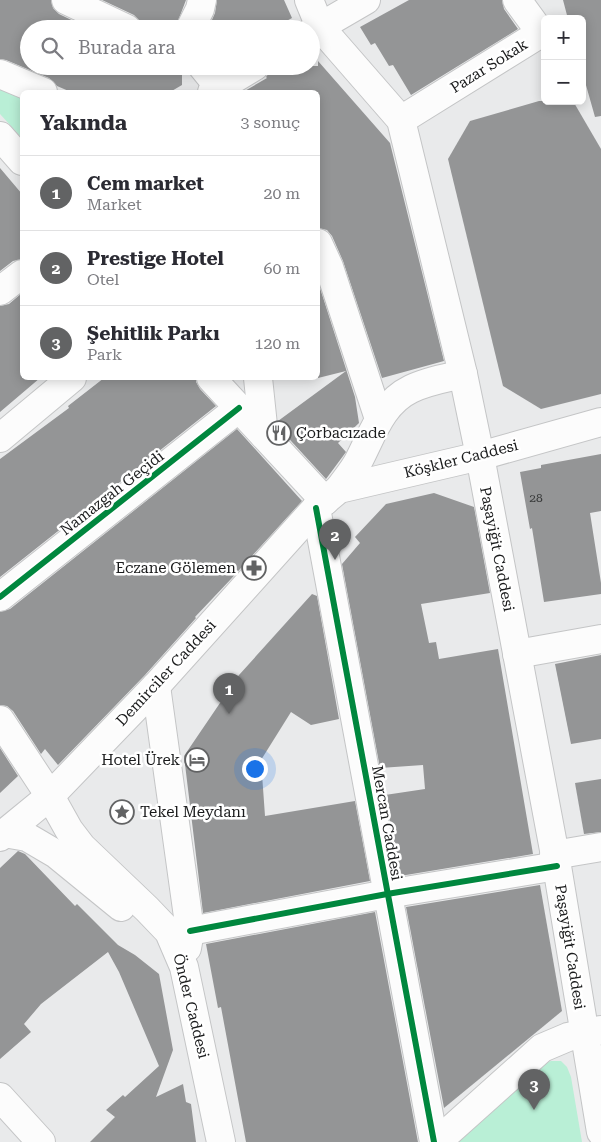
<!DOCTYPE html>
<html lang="tr">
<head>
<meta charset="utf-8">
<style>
	body { margin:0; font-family:"Roboto Serif",serif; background:#f2f2f3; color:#2b2b33 }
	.controls { position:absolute; right:15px; top:15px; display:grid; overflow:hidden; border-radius:8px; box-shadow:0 2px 12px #0003 }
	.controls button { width:45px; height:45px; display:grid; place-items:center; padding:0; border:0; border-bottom:1px solid #e1e1e2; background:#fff; color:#2b2b33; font:25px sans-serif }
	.you { position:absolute; left:254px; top:768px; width:18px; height:18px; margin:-12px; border:4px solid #fff; border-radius:50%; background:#1a73e8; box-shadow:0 0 0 8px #1a73e833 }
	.badge { display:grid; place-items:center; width:32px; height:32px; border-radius:50%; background:#626364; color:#fff; font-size:16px; font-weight:700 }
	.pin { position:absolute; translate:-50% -41px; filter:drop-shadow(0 1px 2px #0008) }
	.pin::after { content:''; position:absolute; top:26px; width:18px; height:15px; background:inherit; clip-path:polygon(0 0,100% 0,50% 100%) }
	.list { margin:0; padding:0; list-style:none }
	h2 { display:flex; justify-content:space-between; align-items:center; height:65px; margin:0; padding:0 20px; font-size:21px }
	h2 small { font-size:16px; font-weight:400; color:#7c7c81 }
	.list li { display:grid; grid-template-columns:32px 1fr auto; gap:15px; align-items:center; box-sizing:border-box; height:75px; padding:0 20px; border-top:1px solid #e1e1e2 }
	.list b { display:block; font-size:19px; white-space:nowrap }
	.list p { margin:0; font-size:16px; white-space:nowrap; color:#7c7c81 }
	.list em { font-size:16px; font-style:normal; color:#7c7c81 }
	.icon { flex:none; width:28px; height:28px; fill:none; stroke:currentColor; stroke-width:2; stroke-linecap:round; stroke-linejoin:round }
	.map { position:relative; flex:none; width:601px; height:1142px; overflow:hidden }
	.search { position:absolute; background:#fff; box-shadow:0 2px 12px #0003; left:20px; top:20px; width:300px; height:55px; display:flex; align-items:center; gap:12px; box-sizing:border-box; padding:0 18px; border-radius:28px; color:#7c7c81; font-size:19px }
	.panel { position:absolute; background:#fff; box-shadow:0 2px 12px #0003; left:20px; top:90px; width:300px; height:290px; border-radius:8px }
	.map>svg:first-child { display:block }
	.green { fill:#b9efd6 }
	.building { fill:#949596 }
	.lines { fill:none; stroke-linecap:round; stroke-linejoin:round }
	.minor-casing { stroke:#c4c5c6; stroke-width:30 }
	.major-casing { stroke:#c4c5c6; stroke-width:30 }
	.minor { stroke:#fcfcfc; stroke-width:28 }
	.major { stroke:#fcfcfc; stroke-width:28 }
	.cycleway-casing { stroke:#fff; stroke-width:9 }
	.cycleway { stroke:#00873e; stroke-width:6 }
	.labels { text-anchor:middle; stroke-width:5; stroke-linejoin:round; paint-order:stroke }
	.number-label { font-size:12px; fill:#383a3a }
	.street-label { font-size:15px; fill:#1a1b1c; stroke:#fff }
	.poi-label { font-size:15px; fill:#1a1b1c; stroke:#fff; text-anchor:start }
</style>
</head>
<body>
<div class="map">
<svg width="601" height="1142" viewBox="0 0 601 1142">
	<rect width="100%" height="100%" fill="#e9eaeb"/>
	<!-- green -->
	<g class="green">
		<path d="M0 82 22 93V138L0 114Z"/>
		<path d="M551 1061H561L567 1067 571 1077 582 1142H454L542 1065Z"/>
	</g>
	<!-- building -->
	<g class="building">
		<path d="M0 0H51L53 8 59 14 90 29H29V66H182V85L170 92H71L57 86 49 78 6 60 0 59Z"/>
		<path d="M102 0H186L175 29H142L140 21 134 15Z"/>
		<path d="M217 0H284L292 18 272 29H208L215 13Z"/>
		<path d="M409 0H502L504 9 518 29 411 95 393 65 389 66 375 43 371 45 360 27Z"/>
		<path d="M563 0H601V116L595 117 582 71V19H568Z"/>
		<path d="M318 61 390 143 444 361 382 378 343 261 332 236 327 230 318 228V92H243L267 78 266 77 269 73 271 66H318Z"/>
		<path d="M539 101H573L601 149V394L541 409 503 386 448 159 470 121Z"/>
		<path d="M0 168 22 194V259L13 261 0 271Z"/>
		<path d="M318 282 355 397 359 423 338 443 346 452 326 479 280 429 278 421 346 371 318 378Z"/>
		<path d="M22 293V378H40L0 412V306L9 304Z"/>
		<path d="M104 378H196V382L200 389 216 406 0 577V459L69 408 68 406Z"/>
		<path d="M237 429 302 501 231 579 195 617 196 618 145 675 58 765 45 749 41 754 13 711 7 706 0 705V612L10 609Z"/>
		<path d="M601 454V511L590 513 601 583V594L544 602 532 528 530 529 520 472 541 468V465Z"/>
		<path d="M434 493 474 507 490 593 421 604 429 643 436 642 439 659 498 649 533 854 400 876 385 795 425 789 423 765 380 768 342 564 360 543 355 537 386 504Z"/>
		<path d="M312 594 317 596 339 719 311 725 291 712 261 760 265 816 355 801 370 881 203 913 184 756 239 675Z"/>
		<path d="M601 655V739L571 744 555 664Z"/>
		<path d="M0 748 18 776 0 793Z"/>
		<path d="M601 779V832L584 834 575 783Z"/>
		<path d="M18 851 25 854 75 906 77 904 118 945 135 955 159 974 173 1050 156 1097 183 1084 186 1102 191 1104 196 1142H90L115 1117 106 1110 123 1095 125 1097 159 1066 119 972 108 952 41 1004 24 1024 31 1032 0 1059V868Z"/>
		<path d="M540 885 562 1011 444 1108 406 907Z"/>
		<path d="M375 912 418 1142H246L221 1007 218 1008 206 944Z"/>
	</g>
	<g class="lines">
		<!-- minor casing -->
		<g class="minor-casing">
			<g id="minor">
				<path d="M66 0 127 29"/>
				<path d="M190 29 200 9 202 0"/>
				<path d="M311 32 366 0"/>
				<path d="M202 66 223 92"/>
				<path d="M0 74 43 92"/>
				<path d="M212 92 255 66"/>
				<path d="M401 120 541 33 517 0"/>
				<path d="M0 136 22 161"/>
				<path d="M318 243 329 267 379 419"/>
				<path d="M0 291 22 274"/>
				<path d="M211 378 325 501"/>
				<path d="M258 378 264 435"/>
				<path d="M0 438 72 378"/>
				<path d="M339 489C346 479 354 470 359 460 373 433 382 403 411 389 427 381 446 378 463 374"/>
				<path d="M316 508 434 1142"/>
				<path d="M0 597 239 408"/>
				<path d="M517 654 601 639"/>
				<path d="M156 686 190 931 187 948"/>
				<path d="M554 855 601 847"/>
				<path d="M190 931 387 894 557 866"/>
				<path d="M0 1097 41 1142"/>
				<path d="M437 1142 542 1048 568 1037 601 1030"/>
			</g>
		</g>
		<!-- major casing -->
		<g class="major-casing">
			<g id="major">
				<path d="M309 0 320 27 401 120 463 374 480 456 557 866 601 1132"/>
				<path d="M0 720 50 796 69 830 82 847 147 909 169 932 184 967 221 1142"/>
				<path d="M4 833 27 837 56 854 121 907"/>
				<path d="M0 837 50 796 156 686 316 508 339 489 480 456 601 422"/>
			</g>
		</g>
		<!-- minor -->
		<use href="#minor" class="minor"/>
		<!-- major -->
		<use href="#major" class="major"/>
		<!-- cycleway casing -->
		<g class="cycleway-casing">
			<g id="cycleway">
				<path d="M316 508 434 1142"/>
				<path d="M0 597 239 408"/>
				<path d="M190 931 387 894 557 866"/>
			</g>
		</g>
		<!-- cycleway -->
		<use href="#cycleway" class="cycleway"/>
	</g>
	<!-- icons -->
	<defs>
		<g id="restaurant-ring" transform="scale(1.25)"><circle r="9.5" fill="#fff" stroke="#626364" stroke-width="1.5"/><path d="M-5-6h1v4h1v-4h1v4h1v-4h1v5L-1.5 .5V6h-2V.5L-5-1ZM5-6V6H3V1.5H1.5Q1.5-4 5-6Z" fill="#626364"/></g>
		<g id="pharmacy-ring" transform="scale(1.25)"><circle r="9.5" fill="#fff" stroke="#626364" stroke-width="1.5"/><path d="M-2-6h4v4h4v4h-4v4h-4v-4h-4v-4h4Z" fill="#626364"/></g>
		<g id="hotel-ring" transform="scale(1.25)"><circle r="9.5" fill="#fff" stroke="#626364" stroke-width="1.5"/><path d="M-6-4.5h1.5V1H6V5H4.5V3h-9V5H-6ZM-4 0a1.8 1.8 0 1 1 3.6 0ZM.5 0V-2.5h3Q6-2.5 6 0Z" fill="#626364"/></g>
		<g id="sight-ring" transform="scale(1.25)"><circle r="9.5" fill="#fff" stroke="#626364" stroke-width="1.5"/><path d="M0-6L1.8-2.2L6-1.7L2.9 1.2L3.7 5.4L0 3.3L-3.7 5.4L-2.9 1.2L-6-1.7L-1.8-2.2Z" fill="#626364"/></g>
	</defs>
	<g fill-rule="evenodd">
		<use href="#restaurant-ring" x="279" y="433"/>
		<use href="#pharmacy-ring" x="254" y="568"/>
		<use href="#hotel-ring" x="197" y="760"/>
		<use href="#sight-ring" x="122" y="812"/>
	</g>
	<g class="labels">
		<!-- number labels -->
		<g class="number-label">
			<text x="536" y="502">28</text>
		</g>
		<!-- street labels -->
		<g class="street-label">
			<text transform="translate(489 66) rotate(-32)" y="5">Pazar Sokak</text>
			<text transform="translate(461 459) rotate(-14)" y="5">Köşkler Caddesi</text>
			<text transform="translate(112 493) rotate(-38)" y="5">Namazgah Geçidi</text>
			<text transform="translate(497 549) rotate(79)" y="5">Paşayiğit Caddesi</text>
			<text transform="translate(166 673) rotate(-47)" y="5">Demirciler Caddesi</text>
			<text transform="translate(387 823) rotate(80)" y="5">Mercan Caddesi</text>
			<text transform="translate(570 947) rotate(81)" y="5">Paşayiğit Caddesi</text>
			<text transform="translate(191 1006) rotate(76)" y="5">Önder Caddesi</text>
		</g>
		<!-- poi labels -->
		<g class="poi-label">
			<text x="296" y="438">Çorbacızade</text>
			<text x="236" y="573" text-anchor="end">Eczane Gölemen</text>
			<text x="180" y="765" text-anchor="end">Hotel Ürek</text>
			<text x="140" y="817">Tekel Meydanı</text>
		</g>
	</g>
</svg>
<div class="controls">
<button>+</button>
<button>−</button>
</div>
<div class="you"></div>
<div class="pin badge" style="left:229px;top:714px">1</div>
<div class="pin badge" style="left:335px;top:560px">2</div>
<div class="pin badge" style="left:534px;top:1110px">3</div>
<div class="search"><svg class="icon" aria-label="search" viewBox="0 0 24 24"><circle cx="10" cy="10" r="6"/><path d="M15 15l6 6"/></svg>Burada ara</div>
<section class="panel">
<h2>Yakında<small>3 sonuç</small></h2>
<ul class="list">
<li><span class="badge">1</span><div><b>Cem market</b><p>Market</p></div><em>20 m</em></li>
<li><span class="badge">2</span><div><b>Prestige Hotel</b><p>Otel</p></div><em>60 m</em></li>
<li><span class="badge">3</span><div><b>Şehitlik Parkı</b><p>Park</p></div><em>120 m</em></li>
</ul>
</section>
</div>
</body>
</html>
